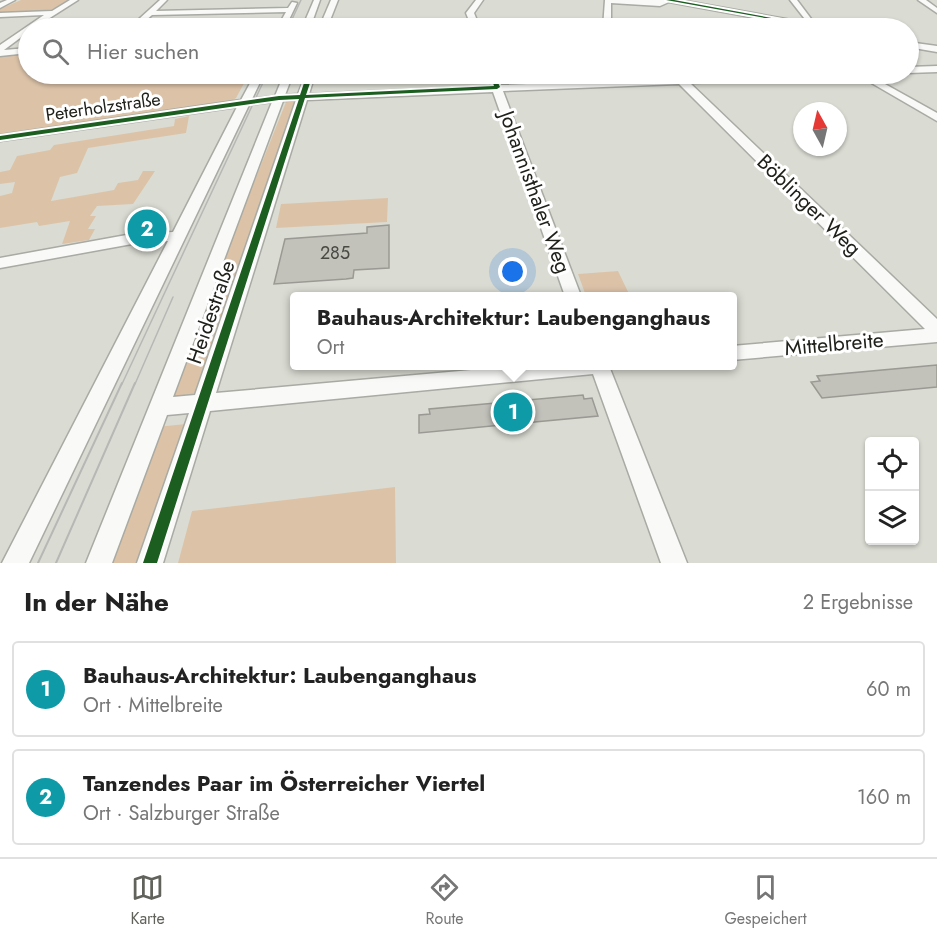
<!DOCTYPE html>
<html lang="de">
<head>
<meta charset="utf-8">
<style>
	body { margin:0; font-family:Jost,sans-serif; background:#f2f2f2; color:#222 }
	.controls { position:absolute; right:18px; bottom:18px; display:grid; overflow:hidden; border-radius:6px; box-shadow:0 2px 4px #0004 }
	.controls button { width:54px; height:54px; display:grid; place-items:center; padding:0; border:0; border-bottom:2px solid #e0e0e0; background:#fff; color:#222; font:30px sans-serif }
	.compass { position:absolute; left:793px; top:102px; width:54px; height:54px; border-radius:50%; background:#fff; box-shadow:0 2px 4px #0004; rotate:352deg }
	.you { position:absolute; left:513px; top:272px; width:21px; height:21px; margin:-15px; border:4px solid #fff; border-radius:50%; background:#1a73e8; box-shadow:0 0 0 9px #1a73e833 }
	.badge { display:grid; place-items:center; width:39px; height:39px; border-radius:50%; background:#61625b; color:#fff; font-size:20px; font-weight:700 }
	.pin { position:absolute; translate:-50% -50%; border:3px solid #fff; box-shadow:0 2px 6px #0006 }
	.popup { position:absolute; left:290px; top:292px; width:447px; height:78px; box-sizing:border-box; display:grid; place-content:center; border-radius:6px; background:#fff; filter:drop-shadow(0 2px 4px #0005); font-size:20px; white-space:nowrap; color:#767676 }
	.popup b { font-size:22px; color:#222 }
	.popup::after { content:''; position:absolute; left:50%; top:100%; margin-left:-12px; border:12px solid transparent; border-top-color:#fff }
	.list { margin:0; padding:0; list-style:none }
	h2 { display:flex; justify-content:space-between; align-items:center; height:78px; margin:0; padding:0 24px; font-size:26px }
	h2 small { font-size:20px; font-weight:400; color:#767676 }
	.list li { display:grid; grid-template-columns:39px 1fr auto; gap:18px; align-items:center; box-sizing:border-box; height:96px; margin:0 12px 12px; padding:0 12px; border:2px solid #e0e0e0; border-radius:6px }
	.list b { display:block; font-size:22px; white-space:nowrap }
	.list p { margin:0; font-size:20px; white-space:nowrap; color:#767676 }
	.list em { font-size:20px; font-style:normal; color:#767676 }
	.icon { flex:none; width:33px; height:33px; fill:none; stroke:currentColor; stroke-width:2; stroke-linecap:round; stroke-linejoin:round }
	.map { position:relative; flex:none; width:937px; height:563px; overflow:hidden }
	.search { position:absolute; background:#fff; box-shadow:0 2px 4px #0004; left:18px; right:18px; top:18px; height:66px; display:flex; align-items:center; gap:15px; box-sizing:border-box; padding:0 21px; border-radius:33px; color:#767676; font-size:22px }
	.sheet { height:294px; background:#fff }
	nav { display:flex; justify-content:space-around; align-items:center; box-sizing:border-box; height:84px; border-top:2px solid #e0e0e0; background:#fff; font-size:16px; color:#767676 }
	nav a { display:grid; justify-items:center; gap:3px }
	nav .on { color:#61625b }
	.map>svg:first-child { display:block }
	.green { fill:#dcc3a8 }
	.building { fill:#c2c1ba; stroke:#9a9993; stroke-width:1.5 }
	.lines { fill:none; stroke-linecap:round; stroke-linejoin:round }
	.minor-casing { stroke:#a8aaa3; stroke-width:3 }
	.minor { fill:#f9faf8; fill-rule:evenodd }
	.tram-far1 { stroke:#b7b7b5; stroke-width:1.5 }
	.tram { stroke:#b7b7b5; stroke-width:2 }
	.cycleway-casing { stroke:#fff; stroke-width:4 }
	.cycleway { fill:#1b5e20; fill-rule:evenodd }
	.labels { text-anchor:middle; stroke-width:6; stroke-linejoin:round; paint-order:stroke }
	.far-street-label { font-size:18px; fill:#20211b; stroke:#fff }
	.number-label { font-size:18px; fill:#484943 }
	.street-label { font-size:21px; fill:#20211b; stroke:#fff }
</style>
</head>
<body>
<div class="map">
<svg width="937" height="563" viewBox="0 0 937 563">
	<rect width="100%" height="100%" fill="#dadcd3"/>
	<!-- green -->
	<g class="green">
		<path d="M21 0H68L48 12 0 13V9Z"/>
		<path d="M28 54V74H249L236 98 231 101 0 134V56Z"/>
		<path d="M286 102H295L193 398 167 401Z"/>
		<path d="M189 116 186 133 88 148 77 173 60 177 51 201 114 190 118 183 138 180 143 171H155L133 204 97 206 90 216H96L88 229H95L89 240 62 244 70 221 39 226 37 222 0 228V196L12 193 15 182 0 184V172L10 170 17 156 50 150 54 145 174 126 175 119Z"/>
		<path d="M388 198 387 222 276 228 281 204Z"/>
		<path d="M618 271 630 296H586L578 274Z"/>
		<path d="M186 424 141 563H106L156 427Z"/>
		<path d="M395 487 396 563H178L192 511Z"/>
	</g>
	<!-- building -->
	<g class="building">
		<path d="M389 225V268L354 270 353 278 346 279 274 284 285 239 367 233V227Z"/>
		<path d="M937 365V387L822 398 811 382 820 381 817 376Z"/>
		<path d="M583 395 584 399 592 398 598 416 419 433V415L430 414 429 409Z"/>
	</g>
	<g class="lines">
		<!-- minor casing -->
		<g class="minor-casing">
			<g id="minor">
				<path d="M7 0H15L0 8V3Z"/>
				<path d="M70 0H78L34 28H28V32L4 50 28 48V53L0 56V45L44 15 0 17V13L52 11Z"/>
				<path d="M160 0H167L156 11 288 8 292 2 297 3 285 28H277L286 12 152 15 137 28H129Z"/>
				<path d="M314 0H320L310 28H302Z"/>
				<path d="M331 0H338L327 28H319Z"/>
				<path d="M476 0H483L474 13 480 28H472L466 13Z"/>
				<path d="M605 0H680L808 23 790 0H797L815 24 828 28H811L669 2 660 6 611 3V28H603Z"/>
				<path d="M918 0H926L937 8V13Z"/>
				<path d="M908 42 937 46V52L908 47Z"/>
				<path d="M937 66V72L908 73V67Z"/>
				<path d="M255 74H264L252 99 275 96 284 74H293L285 95 298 94 306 74H315L309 94 491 86 488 74H496L501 85 783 74H842L838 77 690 83 937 319V342L732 360V346L925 329 679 84 503 91 581 296H565L493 92 307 100 216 393 515 366H609L687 563H661L593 374 210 411 163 563H137L189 413 167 415 112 563H86L272 102 249 105 29 563H2L168 241 132 244 0 268V258L132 234 173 232 237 107 0 141V135L241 100ZM296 100 195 395 173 397 283 101Z"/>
				<path d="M856 74H867L937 113V121Z"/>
			</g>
		</g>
		<!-- minor -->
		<use href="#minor" class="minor"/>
		<!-- tram-far1 -->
		<g class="tram-far1">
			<path d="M288 28 301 0"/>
			<path d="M122 384 267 74"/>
			<path d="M135 384 173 297"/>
		</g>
		<!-- tram -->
		<g class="tram">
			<path d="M38 563 122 383"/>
			<path d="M56 563 135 383"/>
		</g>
		<!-- cycleway casing -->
		<g class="cycleway-casing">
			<g id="cycleway">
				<path d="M666 0H674L826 28H820Z"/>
				<path d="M307 74H313L306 95 494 86 490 74H494L500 87 497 89 305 98 157 563H143L299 99 279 100 0 140V136L279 96 300 95Z"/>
			</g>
		</g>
		<!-- cycleway -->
		<use href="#cycleway" class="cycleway"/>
	</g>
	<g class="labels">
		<!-- far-street labels -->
		<g class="far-street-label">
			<text transform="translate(103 107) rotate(-8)" y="6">Peterholzstraße</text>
		</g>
		<!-- number labels -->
		<g class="number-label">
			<text x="335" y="259">285</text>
		</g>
		<!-- street labels -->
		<g class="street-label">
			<text transform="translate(535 192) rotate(70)" y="7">Johannisthaler Weg</text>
			<text transform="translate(809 205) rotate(44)" y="7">Böblinger Weg</text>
			<text transform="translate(211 312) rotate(-71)" y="7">Heidestraße</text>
			<text transform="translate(834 344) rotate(-5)" y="7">Mittelbreite</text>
		</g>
	</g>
</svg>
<div class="controls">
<button><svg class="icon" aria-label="locate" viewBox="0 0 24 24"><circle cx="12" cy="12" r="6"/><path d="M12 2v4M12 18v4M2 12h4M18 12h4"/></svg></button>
<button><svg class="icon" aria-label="layers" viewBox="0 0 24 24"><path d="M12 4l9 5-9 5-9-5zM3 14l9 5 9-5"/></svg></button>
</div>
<svg class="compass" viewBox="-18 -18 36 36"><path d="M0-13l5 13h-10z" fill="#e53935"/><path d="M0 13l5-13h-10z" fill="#767676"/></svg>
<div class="you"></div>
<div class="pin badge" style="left:513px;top:412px;background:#0f9aa8">1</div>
<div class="popup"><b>Bauhaus-Architektur: Laubenganghaus</b>Ort</div>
<div class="pin badge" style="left:147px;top:229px;background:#0f9aa8">2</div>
<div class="search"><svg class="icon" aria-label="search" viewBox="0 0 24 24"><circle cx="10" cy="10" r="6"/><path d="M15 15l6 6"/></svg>Hier suchen</div>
</div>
<section class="sheet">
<h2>In der Nähe<small>2 Ergebnisse</small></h2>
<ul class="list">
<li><span class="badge" style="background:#0f9aa8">1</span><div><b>Bauhaus-Architektur: Laubenganghaus</b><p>Ort · Mittelbreite</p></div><em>60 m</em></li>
<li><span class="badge" style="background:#0f9aa8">2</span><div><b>Tanzendes Paar im Österreicher Viertel</b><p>Ort · Salzburger Straße</p></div><em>160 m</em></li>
</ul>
</section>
<nav>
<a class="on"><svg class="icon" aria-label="map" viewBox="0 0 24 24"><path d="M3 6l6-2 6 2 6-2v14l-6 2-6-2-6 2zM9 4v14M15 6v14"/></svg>Karte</a>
<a><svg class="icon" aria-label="directions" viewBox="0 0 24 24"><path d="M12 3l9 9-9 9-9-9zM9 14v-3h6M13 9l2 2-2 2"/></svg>Route</a>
<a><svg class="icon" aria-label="saved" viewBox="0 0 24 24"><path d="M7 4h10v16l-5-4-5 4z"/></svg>Gespeichert</a>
</nav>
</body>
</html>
